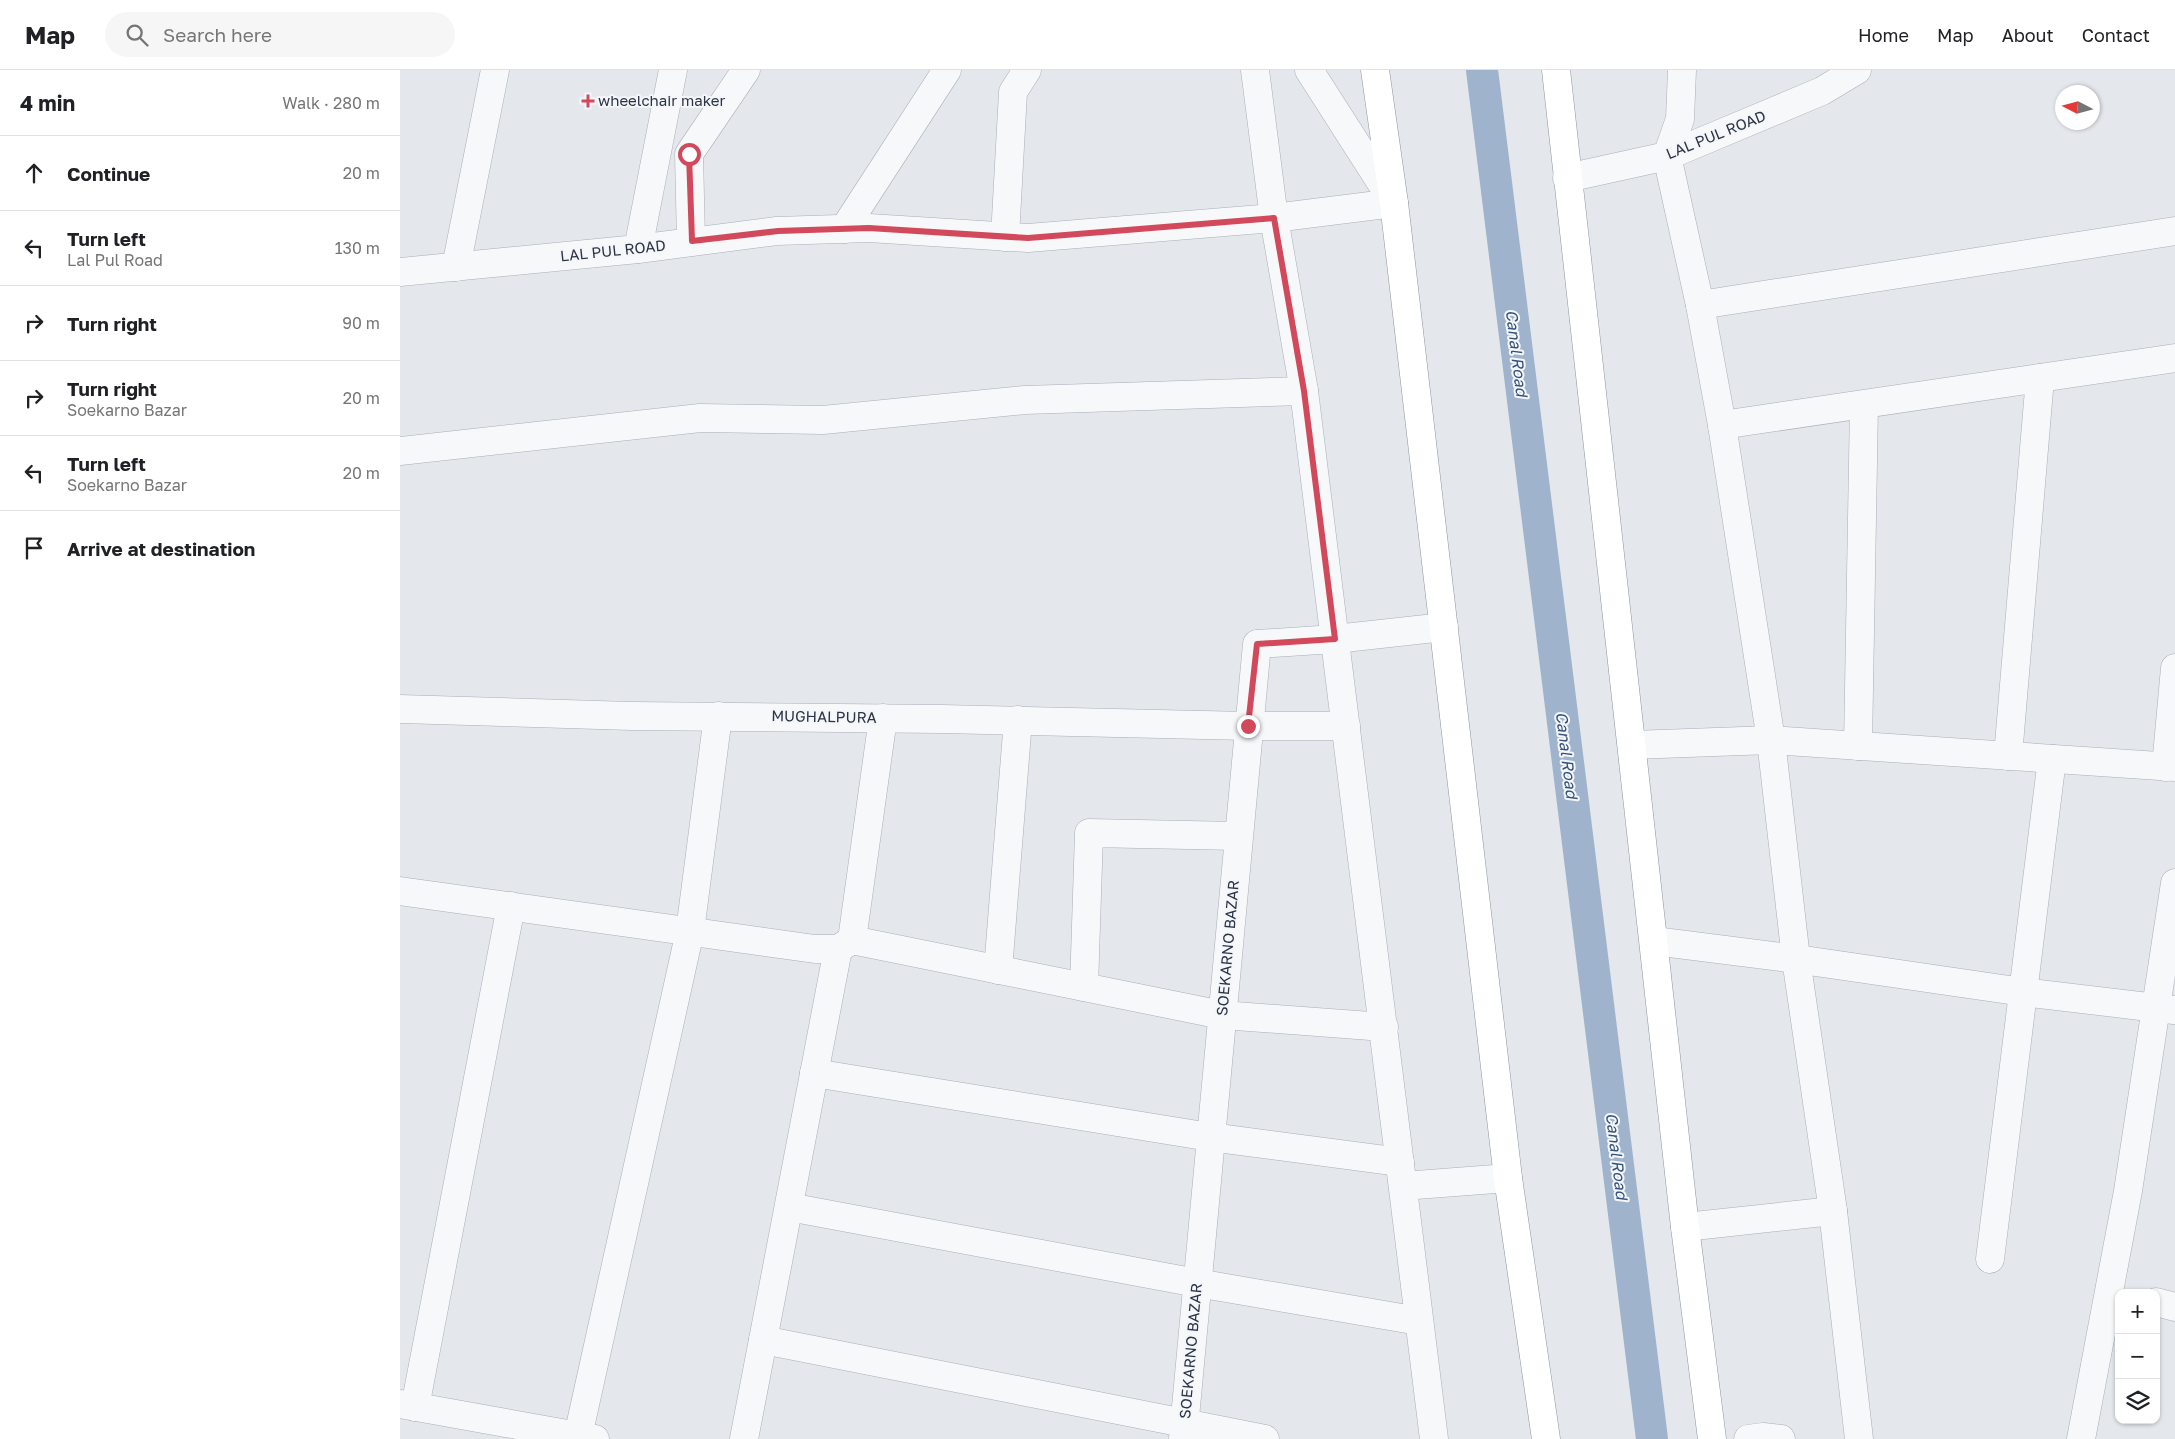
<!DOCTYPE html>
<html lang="en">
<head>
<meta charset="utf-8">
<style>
	body { margin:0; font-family:"Golos Text",sans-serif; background:#f6f6f6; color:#202124 }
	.controls { position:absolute; right:15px; bottom:15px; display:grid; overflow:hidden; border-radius:10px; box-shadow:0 1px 4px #0004 }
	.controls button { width:45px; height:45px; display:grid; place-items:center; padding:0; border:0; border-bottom:1px solid #e0e0e0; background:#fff; color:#202124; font:25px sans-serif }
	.compass { position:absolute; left:1655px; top:15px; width:45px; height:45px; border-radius:50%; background:#fff; box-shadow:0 1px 4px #0004; rotate:276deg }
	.stop { position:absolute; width:15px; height:15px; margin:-11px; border:4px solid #d1495b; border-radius:50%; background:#fff }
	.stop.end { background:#d1495b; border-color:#fff; box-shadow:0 1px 5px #0008 }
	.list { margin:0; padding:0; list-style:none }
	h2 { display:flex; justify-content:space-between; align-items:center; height:65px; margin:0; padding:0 20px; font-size:21px }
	h2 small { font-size:16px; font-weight:400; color:#757577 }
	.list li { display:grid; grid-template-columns:32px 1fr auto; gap:15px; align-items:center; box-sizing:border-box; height:75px; padding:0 20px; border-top:1px solid #e0e0e0 }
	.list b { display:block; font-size:19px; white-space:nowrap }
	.list p { margin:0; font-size:16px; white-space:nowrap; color:#757577 }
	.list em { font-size:16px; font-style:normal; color:#757577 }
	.icon { flex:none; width:28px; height:28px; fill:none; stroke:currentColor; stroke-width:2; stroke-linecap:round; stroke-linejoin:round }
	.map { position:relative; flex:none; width:1775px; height:1369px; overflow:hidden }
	header { display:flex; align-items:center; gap:30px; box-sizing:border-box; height:70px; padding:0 25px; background:#fff; border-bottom:1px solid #e0e0e0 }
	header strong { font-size:24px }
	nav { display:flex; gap:28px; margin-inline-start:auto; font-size:18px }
	.search { width:350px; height:45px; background:#f6f6f6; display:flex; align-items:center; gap:12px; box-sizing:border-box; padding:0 18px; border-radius:28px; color:#757577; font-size:19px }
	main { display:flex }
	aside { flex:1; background:#fff }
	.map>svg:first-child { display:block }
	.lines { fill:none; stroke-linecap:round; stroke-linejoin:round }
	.canal { stroke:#9fb4cc; stroke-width:32 }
	.minor-casing { stroke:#a9aeb7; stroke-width:29 }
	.highway-casing { stroke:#8b94a3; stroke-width:29 }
	.minor { stroke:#f7f8fa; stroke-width:28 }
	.highway { stroke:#fff; stroke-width:28 }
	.route { stroke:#d1495b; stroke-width:6 }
	.poi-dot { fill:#d1495b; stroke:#f4f6f9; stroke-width:2 }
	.labels { text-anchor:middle; stroke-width:4; stroke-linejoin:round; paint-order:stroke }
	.poi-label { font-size:15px; fill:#2b3445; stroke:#f4f6f9; text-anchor:start }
	.street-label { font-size:15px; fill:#2b3445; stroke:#f4f6f9 }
	.water-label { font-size:16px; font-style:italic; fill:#34527a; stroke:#f4f6f9 }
</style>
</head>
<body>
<header>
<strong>Map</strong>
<div class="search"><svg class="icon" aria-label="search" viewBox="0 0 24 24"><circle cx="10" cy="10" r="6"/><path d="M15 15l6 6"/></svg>Search here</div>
<nav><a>Home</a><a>Map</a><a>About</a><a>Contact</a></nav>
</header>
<main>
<aside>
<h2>4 min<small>Walk · 280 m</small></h2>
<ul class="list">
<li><svg class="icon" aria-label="ahead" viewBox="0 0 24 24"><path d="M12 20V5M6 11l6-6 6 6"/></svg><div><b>Continue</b></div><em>20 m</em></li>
<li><svg class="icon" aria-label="left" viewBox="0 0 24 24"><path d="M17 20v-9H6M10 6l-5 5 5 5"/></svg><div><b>Turn left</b><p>Lal Pul Road</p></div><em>130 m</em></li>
<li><svg class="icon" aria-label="right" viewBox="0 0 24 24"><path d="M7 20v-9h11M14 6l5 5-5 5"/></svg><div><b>Turn right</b></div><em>90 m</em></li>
<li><svg class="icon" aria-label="right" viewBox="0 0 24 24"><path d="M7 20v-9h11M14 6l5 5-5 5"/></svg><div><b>Turn right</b><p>Soekarno Bazar</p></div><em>20 m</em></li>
<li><svg class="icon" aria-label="left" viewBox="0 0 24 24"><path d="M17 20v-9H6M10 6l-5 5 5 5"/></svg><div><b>Turn left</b><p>Soekarno Bazar</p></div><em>20 m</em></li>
<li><svg class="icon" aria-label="arrive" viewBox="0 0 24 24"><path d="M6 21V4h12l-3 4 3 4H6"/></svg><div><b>Arrive at destination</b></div></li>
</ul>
</aside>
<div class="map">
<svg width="1775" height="1369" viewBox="0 0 1775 1369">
	<rect width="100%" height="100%" fill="#e4e7ec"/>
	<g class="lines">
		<!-- canal -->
		<path class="canal" d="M1082 0 1252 1369"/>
		<!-- minor casing -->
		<g class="minor-casing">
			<g id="minor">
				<path d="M855 0 874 148 904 321 1034 1369"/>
				<path d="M1282 0 1280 49 1267 86 1300 235 1322 355 1371 670 1396 889 1433 1141 1459 1369"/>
				<path d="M1167 108 1267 86 1422 21 1457 0"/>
				<path d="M444 159 547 0"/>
				<path d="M605 167 613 22 627 0"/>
				<path d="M291 171 289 84 346 0"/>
				<path d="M238 179 273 0"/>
				<path d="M56 197 95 0"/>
				<path d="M0 202 238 179 377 161 469 158 628 168 874 148 994 133 909 0"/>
				<path d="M1300 235 1775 161"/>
				<path d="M1322 355 1775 288"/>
				<path d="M0 381 300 348 423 350 625 330 904 321"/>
				<path d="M0 639 231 646 542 649 848 656H946"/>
				<path d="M1232 675 1371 670 1775 697"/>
				<path d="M1458 676 1464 335"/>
				<path d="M1608 686 1640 308"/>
				<path d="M1766 697 1775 598"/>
				<path d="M0 821 415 879H438L452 870 483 648"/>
				<path d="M452 870 822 945 984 957"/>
				<path d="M1254 871 1396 889 1623 922 1774 940"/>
				<path d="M598 900 618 650"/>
				<path d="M684 917 689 763 838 766"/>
				<path d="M414 1003 810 1067 1000 1092"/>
				<path d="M1003 1116 1108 1108"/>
				<path d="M389 1137 797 1213 1019 1251"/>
				<path d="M1285 1157 1433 1141"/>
				<path d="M1590 1189 1652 689"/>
				<path d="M1756 1232 1775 1237"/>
				<path d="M363 1270 865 1369"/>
				<path d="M0 1334 195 1369"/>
				<path d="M15 1337 111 836"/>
				<path d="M178 1366 290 861 318 646"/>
				<path d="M344 1369 438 879"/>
				<path d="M783 1369 857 574 935 569 1044 557"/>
				<path d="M1348 1369 1363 1367 1381 1369"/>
				<path d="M1681 1369 1728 1121 1775 813"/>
			</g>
		</g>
		<!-- highway casing -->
		<g class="highway-casing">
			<g id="highway">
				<path d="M975 0 994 133 1108 1108 1146 1369"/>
				<path d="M1156 0 1285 1157 1312 1369"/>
			</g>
		</g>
		<!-- minor -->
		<use href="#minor" class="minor"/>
		<!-- highway -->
		<use href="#highway" class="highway"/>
	</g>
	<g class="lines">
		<!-- route -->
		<path class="route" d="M289 84 292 171 378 161 469 158 628 168 874 148 904 321 935 569 857 574 848 656"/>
	</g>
	<!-- markers -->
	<path class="poi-dot" d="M185.5 23.5h5v5h5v5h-5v5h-5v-5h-5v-5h5z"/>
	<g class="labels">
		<!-- poi labels -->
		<g class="poi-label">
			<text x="198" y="36">wheelchair maker</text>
		</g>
		<!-- street labels -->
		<g class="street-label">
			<text transform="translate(1316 65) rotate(-22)" y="5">LAL PUL ROAD</text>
			<text transform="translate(213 181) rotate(-6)" y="5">LAL PUL ROAD</text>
			<text transform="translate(424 647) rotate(1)" y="5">MUGHALPURA</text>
			<text transform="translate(828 878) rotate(-85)" y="5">SOEKARNO BAZAR</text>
			<text transform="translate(791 1281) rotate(-85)" y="5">SOEKARNO BAZAR</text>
		</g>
		<!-- water labels -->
		<g class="water-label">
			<text transform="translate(1117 283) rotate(83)" y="6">Canal Road</text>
			<text transform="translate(1167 685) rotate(83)" y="6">Canal Road</text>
			<text transform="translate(1217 1086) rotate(83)" y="6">Canal Road</text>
		</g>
	</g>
</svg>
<div class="controls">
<button>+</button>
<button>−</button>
<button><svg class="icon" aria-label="layers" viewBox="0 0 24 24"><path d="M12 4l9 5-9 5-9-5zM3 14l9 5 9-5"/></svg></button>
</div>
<svg class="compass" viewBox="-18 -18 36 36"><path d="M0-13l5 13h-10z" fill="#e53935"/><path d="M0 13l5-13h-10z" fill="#757577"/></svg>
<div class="stop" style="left:289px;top:84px"></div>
<div class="stop end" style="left:848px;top:656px"></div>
</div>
</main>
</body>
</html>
